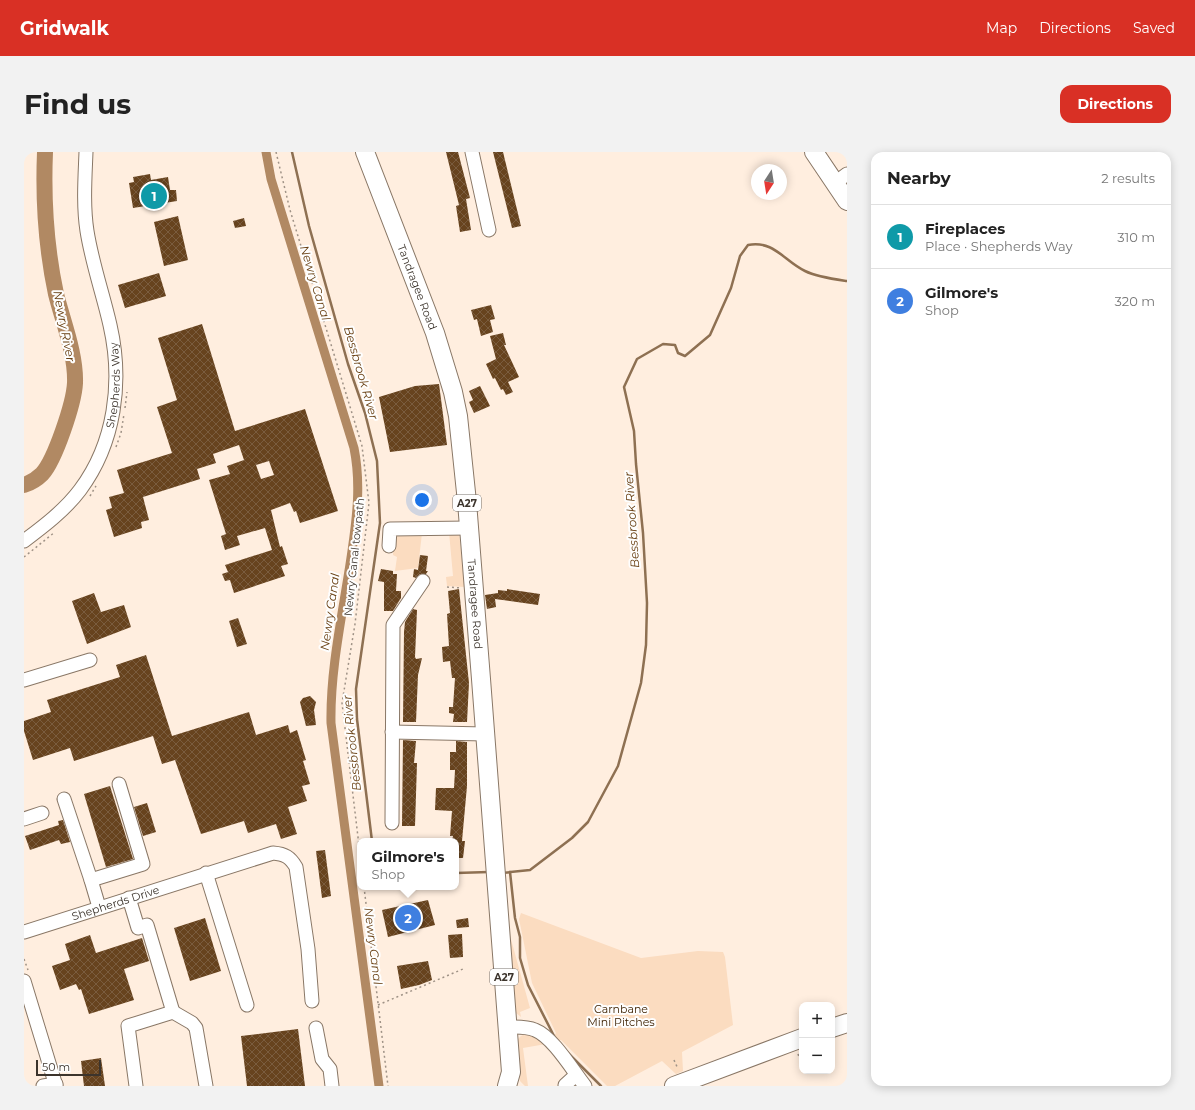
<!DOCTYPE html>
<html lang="en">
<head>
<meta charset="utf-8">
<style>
	body { margin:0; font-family:Montserrat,sans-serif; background:#f2f2f2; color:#222 }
	.controls { position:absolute; right:12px; bottom:12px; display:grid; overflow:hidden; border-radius:8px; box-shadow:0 2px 10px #0003 }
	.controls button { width:36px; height:36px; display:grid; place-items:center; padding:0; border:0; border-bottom:1px solid #e0e0e0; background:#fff; color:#222; font:20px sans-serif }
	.compass { position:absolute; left:727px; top:12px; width:36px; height:36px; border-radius:50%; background:#fff; box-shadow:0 2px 10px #0003; rotate:192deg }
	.scale { position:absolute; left:12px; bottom:10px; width:65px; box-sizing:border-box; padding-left:4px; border:2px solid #3c342c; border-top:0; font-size:11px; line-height:14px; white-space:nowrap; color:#3c342c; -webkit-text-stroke:3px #fefefe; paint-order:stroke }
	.you { position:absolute; left:398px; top:348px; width:14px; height:14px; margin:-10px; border:3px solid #fff; border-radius:50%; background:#1a73e8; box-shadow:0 0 0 6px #1a73e833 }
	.badge { display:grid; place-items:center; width:26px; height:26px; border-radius:50%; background:#d93025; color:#fff; font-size:13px; font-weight:700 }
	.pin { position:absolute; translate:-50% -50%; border:2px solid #fff; box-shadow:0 1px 4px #0006 }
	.popup { position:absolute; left:333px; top:686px; width:102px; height:52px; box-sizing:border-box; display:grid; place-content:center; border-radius:8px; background:#fff; filter:drop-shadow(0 1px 3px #0005); font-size:13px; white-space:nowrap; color:#767676 }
	.popup b { font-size:15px; color:#222 }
	.popup::after { content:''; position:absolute; left:50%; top:100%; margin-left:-8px; border:8px solid transparent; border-top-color:#fff }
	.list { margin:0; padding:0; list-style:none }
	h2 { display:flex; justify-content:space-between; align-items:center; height:52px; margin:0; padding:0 16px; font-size:17px }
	h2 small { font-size:13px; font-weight:400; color:#767676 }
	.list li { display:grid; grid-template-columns:26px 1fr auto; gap:12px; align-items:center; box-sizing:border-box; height:64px; padding:0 16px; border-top:1px solid #e0e0e0 }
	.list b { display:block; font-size:15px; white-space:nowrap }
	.list p { margin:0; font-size:13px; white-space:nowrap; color:#767676 }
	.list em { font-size:13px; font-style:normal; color:#767676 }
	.map { position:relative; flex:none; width:823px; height:934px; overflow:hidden; border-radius:12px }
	header { display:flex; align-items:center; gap:24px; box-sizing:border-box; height:56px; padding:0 20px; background:#d93025; color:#fff }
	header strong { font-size:19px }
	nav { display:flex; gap:22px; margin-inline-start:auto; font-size:14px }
	.intro { display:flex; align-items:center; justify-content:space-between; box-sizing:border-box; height:96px; padding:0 24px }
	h1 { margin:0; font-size:28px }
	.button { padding:10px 18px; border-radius:12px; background:#d93025; color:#fff; font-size:14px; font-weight:700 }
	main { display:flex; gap:24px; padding:0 24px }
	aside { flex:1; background:#fff; border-radius:12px; box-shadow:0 2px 10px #0003 }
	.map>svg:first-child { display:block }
	.green { fill:#fbdcc0 }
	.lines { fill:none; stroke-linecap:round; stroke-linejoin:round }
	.stream { stroke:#8e7052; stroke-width:2.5 }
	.canal { stroke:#b18963; stroke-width:9 }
	.river { stroke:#b18963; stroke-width:16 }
	.building { fill:url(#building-cross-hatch); fill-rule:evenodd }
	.minor-casing { stroke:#897766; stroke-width:15 }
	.highway-casing { stroke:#897766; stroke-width:20 }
	.path { stroke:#9f9286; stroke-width:1.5; stroke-dasharray:2 3; stroke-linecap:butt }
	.minor { stroke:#fff; stroke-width:13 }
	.highway { stroke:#fff; stroke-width:18 }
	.labels { text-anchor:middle; stroke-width:4; stroke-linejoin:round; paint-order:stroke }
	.shield { fill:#fefefe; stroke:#76716b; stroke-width:1 }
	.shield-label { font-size:10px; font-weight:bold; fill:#3c342c }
	.street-label { font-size:11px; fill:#3c342c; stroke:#fefefe }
	.park-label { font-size:11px; fill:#3e2202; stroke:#fefefe }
	.water-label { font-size:12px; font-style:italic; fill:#694013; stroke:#fefefe }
</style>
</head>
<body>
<header>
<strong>Gridwalk</strong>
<nav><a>Map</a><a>Directions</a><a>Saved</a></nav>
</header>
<div class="intro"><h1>Find us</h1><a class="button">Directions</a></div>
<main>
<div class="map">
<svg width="823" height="934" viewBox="0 0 823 934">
	<defs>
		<pattern id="building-cross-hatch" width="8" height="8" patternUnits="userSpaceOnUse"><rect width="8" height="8" fill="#67431e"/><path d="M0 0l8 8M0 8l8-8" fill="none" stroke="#7a5c3e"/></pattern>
	</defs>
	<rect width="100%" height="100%" fill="#ffeedf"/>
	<!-- green -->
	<g class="green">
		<path d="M425 380H435L441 435 423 434 422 425 429 424Z"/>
		<path d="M398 381 394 416 371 419 373 405 369 403V383Z"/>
		<path d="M497 761 617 806 674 799 699 800 701 805 709 873 658 900 659 919 652 922 638 909 591 934H583L537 888 532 889 529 885 532 881 508 831 495 767Z"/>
		<path d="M480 762 506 856 496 860 497 865 492 861 488 853Z"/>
		<path d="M503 881 512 884 522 892 499 896 504 934H501L496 929C495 920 489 893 495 886 497 883 500 883 503 881Z"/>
	</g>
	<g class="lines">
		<!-- stream -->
		<g class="stream">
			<path d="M268 0 285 74 324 212 341 261 353 309 356 371 332 537 333 567 348 689"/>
			<path d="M486 720 491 766 496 785V806L504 833 530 884"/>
			<path d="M432 721 465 720"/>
			<path d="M478 721 506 718 548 686 564 670 594 614 617 531 622 493 623 451 619 381 612 312 610 279 600 235 613 207 639 192 651 193 654 201 661 204 686 183 707 136 716 104 724 93C750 88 760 109 781 119 793 125 809 127 823 129"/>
			<path d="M542 899 577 934"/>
		</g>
		<!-- canal -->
		<path class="canal" d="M242 0 247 27 330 296C337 331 333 364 328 399 320 456 306 514 307 571L355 934"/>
		<!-- river -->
		<path class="river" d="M0 333C6 331 14 326 18 322 31 308 50 251 51 231 52 202 39 170 32 142 22 95 19 48 21 0"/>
	</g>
	<!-- building -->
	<g class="building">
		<path d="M422 0H434L446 46 442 47 447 78 436 80 432 54 435 53Z"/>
		<path d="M469 0H479L497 74 488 76Z"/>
		<path d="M126 22 127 28 144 25 146 38H152L153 49 109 56 105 31 110 30 109 25Z"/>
		<path d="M154 64 164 108 140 114 130 70Z"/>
		<path d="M220 66 222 74 211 76 209 69Z"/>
		<path d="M135 121 142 144 101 156 94 133Z"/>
		<path d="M467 153 471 167 466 168 469 180 457 184 453 167 450 168 447 158Z"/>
		<path d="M178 172 211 279 281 257 314 359 276 371 272 359 270 360 266 351 247 358 256 395 258 394 264 412 257 414 261 424 210 441 206 428 201 429 198 422 204 420 201 413 248 398 241 376 213 384 216 393 201 398 197 384 202 382 185 328 206 322 203 314 220 308 215 293 189 302 192 311 173 317 176 327 119 345 125 368 117 370 118 376 90 385 82 358 88 356 85 345 100 341 93 318 148 301 133 255 153 248 134 186ZM245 309 250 323 237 327 232 313Z"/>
		<path d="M479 181 482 193H480L495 225 484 230 489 240 482 243 479 237 477 238 471 226 469 227 462 212 472 207 466 184Z"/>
		<path d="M415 232 423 293 366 300 355 245 391 234Z"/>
		<path d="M456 234 466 254 450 261 445 250 449 248 445 239Z"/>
		<path d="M396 403 404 404 402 419H404L402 422H396L392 426 389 425 390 417 394 418Z"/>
		<path d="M357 417 369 419V422H373L372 439H377V446L369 459H360V430L354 429Z"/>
		<path d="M435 437 445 531 443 570H429L430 562 425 561V555H429L431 526H428L426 509 419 510 418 495 425 494 423 462 426 461 424 439Z"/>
		<path d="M483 437 516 442 514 453 471 447 472 455 463 457 461 443 474 441V438L483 439Z"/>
		<path d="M70 441 77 460 100 453 107 475 63 492 48 449Z"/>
		<path d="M389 457 393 458 391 505 392 507 398 506 394 523 392 570H379L380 480 381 470Z"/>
		<path d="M214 466 223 492 213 495 205 469Z"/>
		<path d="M122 503 148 584 225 560 232 583 264 573 266 581 273 578 282 608 279 609 286 632 278 634 283 649 264 655 273 682 257 687 252 672 224 681 220 669 177 682 151 608 138 612 129 584 50 609 46 596 9 608 0 579V569L27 560 23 548 96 525 92 513Z"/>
		<path d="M286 544 292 550 290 558 292 573 282 574 276 550 279 546Z"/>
		<path d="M379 588 392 589 390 611H393L391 674H378Z"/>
		<path d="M432 589 443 590V634L438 689H436H441L439 706H432V689H428L429 684H426L428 659 411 658 412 636H430L431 618H426V600H432Z"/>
		<path d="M86 634 109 707 82 715 60 642Z"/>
		<path d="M123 651 132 680 119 684 110 655Z"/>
		<path d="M39 668 46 690 37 692 35 688 6 698 1 684 35 673 34 669Z"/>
		<path d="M301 698 307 744 298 746 292 699Z"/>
		<path d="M404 748 411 773 364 785 358 758Z"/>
		<path d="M181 766 197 819 166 829 150 776Z"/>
		<path d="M444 766 445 775 433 776 432 768Z"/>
		<path d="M438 782 439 805 426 806 424 783Z"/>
		<path d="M66 783 72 801 118 786 125 809 100 817 110 848 65 862 57 837 55 838 52 832 36 838 28 814 46 808 41 792Z"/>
		<path d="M404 809 408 828 395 833 377 837 373 814Z"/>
		<path d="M274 877 281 934H223L217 884Z"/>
		<path d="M77 906 81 934H60L57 909Z"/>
	</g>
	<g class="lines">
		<!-- minor casing -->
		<g class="minor-casing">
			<g id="minor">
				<path d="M448 0 465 78"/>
				<path d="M811 31 823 22"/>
				<path id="s1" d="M0 389C20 374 41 358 56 338 91 291 99 230 86 173 79 142 68 111 63 79 59 53 61 26 62 0"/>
				<path d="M365 394 366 377 445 376"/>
				<path d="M0 528 66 508"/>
				<path d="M368 580 461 582"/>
				<path d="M40 647 67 728"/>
				<path d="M0 667 18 661"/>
				<path d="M368 671 369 473 399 429"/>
				<path d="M182 721 223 853"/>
				<path d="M105 746 114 776 123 773 149 860 104 874 112 934"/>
				<path d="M75 755 67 728 119 712 95 632"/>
				<path id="s2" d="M0 780 249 701C261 702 266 705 272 715L284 797 288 849"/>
				<path d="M0 829 32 934"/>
				<path d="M149 860 168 871 172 876 182 934"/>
				<path d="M483 875C493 875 502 874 511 878 529 885 549 919 561 934"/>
				<path d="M292 876 298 907 306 917 308 934"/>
				<path d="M541 933 552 923"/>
				<path d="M19 934 32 932"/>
			</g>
		</g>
		<!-- highway casing -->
		<g class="highway-casing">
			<g id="highway">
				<path id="s3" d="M341 0 411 181 429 240 434 264 443 350 457 527 487 920 483 934"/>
				<path d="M790 0 823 49"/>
				<path d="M808 876 823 871"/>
				<path d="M650 934 778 886"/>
			</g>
		</g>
		<!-- path -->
		<g class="path">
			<path d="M252 0 266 58 338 294 345 351 331 472 318 551 336 702"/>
			<path d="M101 256 103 240"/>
			<path d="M92 295 97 281 100 262"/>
			<path d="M66 344 72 334"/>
			<path d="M0 405 31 380"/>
			<path d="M423 435 437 436"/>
			<path d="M340 735 364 934"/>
			<path d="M0 807 4 818"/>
			<path d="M354 853 439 817"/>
			<path d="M774 902 778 912"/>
			<path d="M650 908 654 917"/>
		</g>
		<!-- minor -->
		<use href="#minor" class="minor"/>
		<!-- highway -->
		<use href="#highway" class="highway"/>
	</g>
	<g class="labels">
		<!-- shield labels -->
		<g class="shield">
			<rect x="429" y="343" width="28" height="16" rx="3"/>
			<rect x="466" y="817" width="28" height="16" rx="3"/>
		</g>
		<g class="shield-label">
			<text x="443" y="355">A27</text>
			<text x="480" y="829">A27</text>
		</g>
		<!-- street labels -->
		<g class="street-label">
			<text dy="4" stroke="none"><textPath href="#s3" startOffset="145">Tandragee Road</textPath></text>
			<text dy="4" stroke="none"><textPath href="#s1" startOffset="188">Shepherds Way</textPath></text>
			<text transform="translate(330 405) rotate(-84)" y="4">Newry Canal towpath</text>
			<text dy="4" stroke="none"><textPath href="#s3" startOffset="469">Tandragee Road</textPath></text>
			<text dy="4" stroke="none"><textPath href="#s2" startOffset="96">Shepherds Drive</textPath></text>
		</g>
		<!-- park labels -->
		<g class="park-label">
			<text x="597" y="861">Carnbane<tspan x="597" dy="13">Mini Pitches</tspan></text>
		</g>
		<!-- water labels -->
		<g class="water-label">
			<text transform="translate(291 131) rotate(73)" y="4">Newry Canal</text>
			<text transform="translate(40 174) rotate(79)" y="4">Newry River</text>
			<text transform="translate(337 221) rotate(74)" y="4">Bessbrook River</text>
			<text transform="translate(608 368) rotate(-94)" y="4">Bessbrook River</text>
			<text transform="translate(306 460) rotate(-82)" y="4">Newry Canal</text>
			<text transform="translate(328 591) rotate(-96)" y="4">Bessbrook River</text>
			<text transform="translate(349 794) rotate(83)" y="4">Newry Canal</text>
		</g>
	</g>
</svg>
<div class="controls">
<button>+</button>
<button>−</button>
</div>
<svg class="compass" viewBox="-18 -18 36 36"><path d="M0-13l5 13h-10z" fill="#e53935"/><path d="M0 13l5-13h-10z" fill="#767676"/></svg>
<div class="scale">50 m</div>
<div class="you"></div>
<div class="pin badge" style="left:130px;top:44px;background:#0f9aa8">1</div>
<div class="pin badge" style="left:384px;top:766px;background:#3f7fe0">2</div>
<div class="popup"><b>Gilmore's</b>Shop</div>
</div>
<aside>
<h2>Nearby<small>2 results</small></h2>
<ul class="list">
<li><span class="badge" style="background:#0f9aa8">1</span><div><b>Fireplaces</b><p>Place · Shepherds Way</p></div><em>310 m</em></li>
<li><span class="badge" style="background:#3f7fe0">2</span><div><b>Gilmore's</b><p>Shop</p></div><em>320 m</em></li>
</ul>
</aside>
</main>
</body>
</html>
